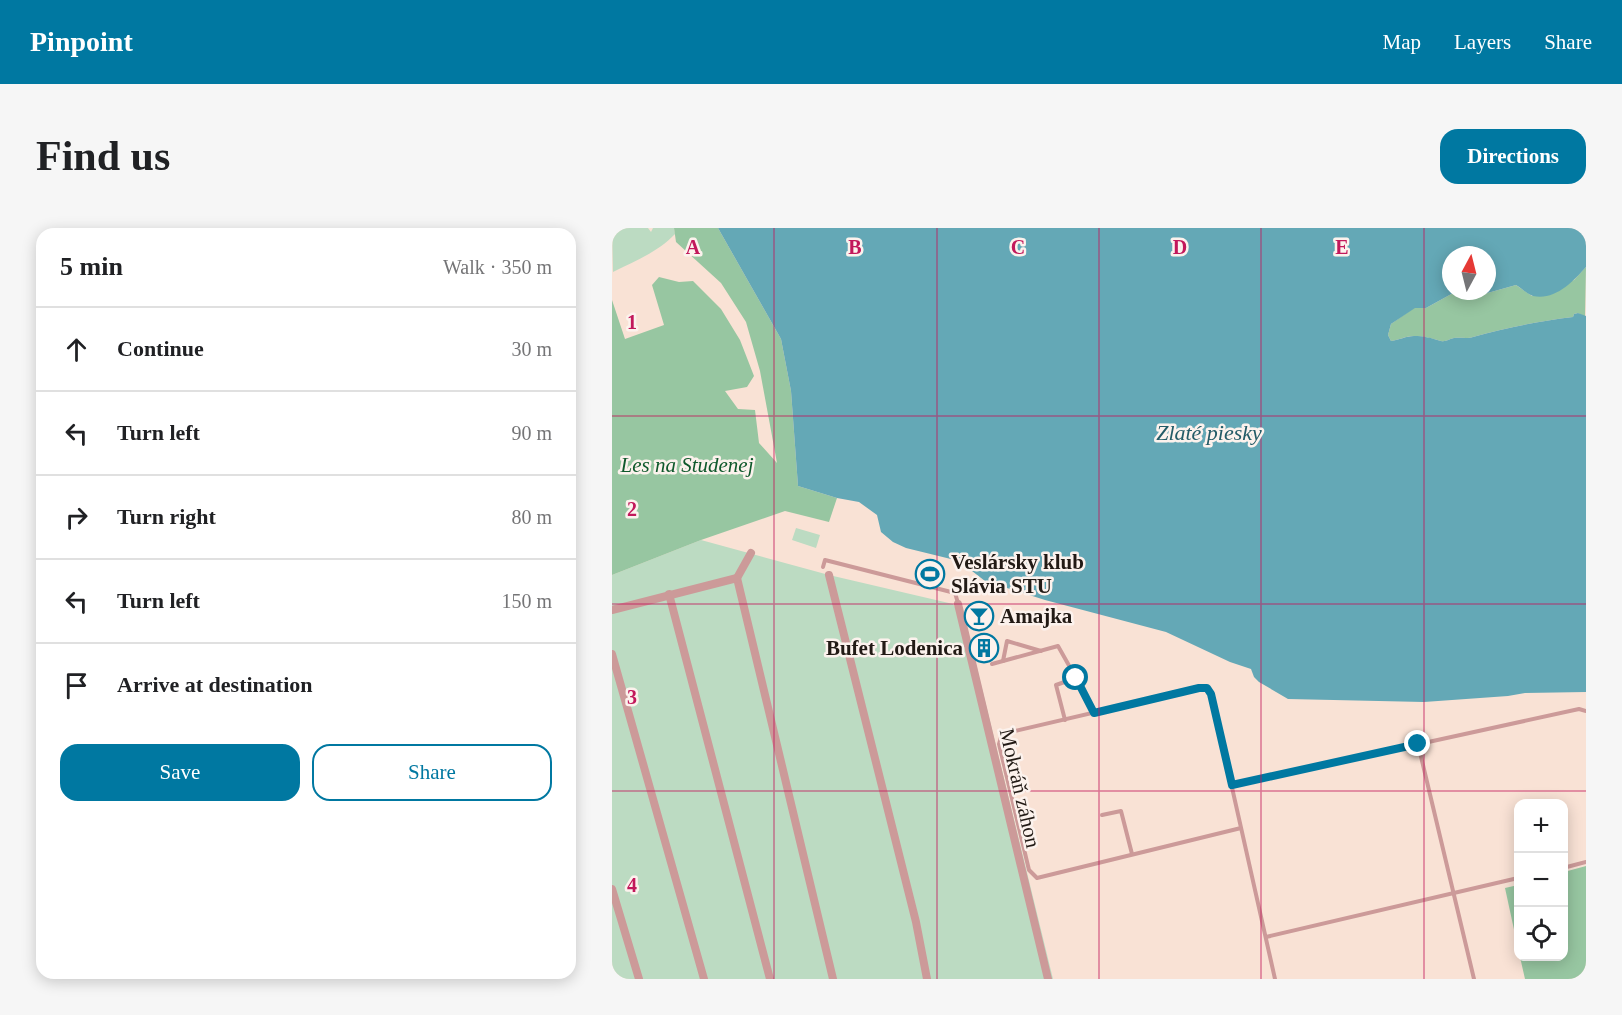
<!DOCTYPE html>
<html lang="en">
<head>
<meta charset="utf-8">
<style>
	body { margin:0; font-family:Georgia,serif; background:#f6f6f6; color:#202124 }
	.controls { position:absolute; right:18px; bottom:18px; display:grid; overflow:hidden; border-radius:12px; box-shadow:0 3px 15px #0003 }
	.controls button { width:54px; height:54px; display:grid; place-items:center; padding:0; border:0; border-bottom:2px solid #e0e0e0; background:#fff; color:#202124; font:30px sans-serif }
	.compass { position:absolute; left:830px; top:18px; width:54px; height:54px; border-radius:50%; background:#fff; box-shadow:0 3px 15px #0003; rotate:7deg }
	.stop { position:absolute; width:18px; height:18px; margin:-14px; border:4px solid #0078a1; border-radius:50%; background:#fff }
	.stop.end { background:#0078a1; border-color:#fff; box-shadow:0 2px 6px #0008 }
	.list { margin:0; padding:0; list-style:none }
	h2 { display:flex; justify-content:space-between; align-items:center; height:78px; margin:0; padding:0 24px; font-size:26px }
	h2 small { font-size:20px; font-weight:400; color:#757577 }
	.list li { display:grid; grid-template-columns:39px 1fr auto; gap:18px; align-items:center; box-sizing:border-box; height:84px; padding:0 24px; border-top:2px solid #e0e0e0 }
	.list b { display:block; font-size:22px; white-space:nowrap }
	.list em { font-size:20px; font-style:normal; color:#757577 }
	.actions { display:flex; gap:12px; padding:18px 24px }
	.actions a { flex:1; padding:14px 0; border:2px solid #0078a1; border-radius:18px; text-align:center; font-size:21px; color:#0078a1 }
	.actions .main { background:#0078a1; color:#fff }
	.icon { flex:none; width:33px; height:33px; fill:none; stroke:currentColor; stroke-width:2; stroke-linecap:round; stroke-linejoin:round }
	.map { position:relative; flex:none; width:974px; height:751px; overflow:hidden; border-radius:18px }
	header { display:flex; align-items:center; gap:36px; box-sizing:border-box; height:84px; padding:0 30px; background:#0078a1; color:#fff }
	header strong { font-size:28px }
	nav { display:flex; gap:33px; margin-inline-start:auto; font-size:21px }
	.intro { display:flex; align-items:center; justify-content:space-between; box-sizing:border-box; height:144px; padding:0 36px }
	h1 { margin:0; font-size:42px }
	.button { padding:15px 27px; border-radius:18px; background:#0078a1; color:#fff; font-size:21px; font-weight:700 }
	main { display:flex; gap:36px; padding:0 36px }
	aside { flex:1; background:#fff; border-radius:18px; box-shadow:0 3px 15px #0003 }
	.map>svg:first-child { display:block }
	.green { fill:#bcdbc2 }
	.forest { fill:#97c6a1 }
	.water { fill:#64a8b6; fill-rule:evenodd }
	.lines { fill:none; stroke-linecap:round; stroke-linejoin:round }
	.lane { stroke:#cc9a99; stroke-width:4 }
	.street { stroke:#cc9a99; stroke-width:8 }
	.route { stroke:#0078a1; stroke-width:8 }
	.grid { fill:none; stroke:#c2185b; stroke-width:1.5; stroke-opacity:0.55 }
	.labels { text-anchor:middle; stroke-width:5; stroke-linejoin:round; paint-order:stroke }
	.park-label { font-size:21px; font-style:italic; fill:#0f592c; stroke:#fcf2ed }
	.poi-label { font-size:21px; font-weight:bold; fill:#221a15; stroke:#fcf2ed; text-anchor:start }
	.street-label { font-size:21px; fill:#221a15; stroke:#fcf2ed }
	.water-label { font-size:22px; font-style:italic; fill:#235b67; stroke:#fcf2ed }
	.grid-label { font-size:20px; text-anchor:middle; font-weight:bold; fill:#c2185b; stroke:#fcf2ed; stroke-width:5; stroke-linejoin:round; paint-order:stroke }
</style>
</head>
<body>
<header>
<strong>Pinpoint</strong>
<nav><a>Map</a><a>Layers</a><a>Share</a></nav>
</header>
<div class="intro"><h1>Find us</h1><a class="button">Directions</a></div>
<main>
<aside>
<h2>5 min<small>Walk · 350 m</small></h2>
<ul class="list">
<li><svg class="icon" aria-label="ahead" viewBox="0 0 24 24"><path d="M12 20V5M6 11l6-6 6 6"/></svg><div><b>Continue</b></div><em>30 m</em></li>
<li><svg class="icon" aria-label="left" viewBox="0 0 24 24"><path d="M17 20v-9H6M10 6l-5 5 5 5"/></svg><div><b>Turn left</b></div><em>90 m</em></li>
<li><svg class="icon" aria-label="right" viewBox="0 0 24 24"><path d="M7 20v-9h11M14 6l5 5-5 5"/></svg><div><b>Turn right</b></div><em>80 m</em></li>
<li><svg class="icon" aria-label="left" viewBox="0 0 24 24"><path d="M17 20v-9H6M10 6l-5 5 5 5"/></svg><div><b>Turn left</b></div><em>150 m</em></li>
<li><svg class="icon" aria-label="arrive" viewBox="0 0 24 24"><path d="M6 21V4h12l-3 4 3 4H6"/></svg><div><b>Arrive at destination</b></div></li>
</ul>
<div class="actions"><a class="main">Save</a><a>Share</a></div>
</aside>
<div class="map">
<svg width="974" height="751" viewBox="0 0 974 751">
	<rect width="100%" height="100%" fill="#f9e2d5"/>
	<!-- green -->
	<g class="green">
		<path d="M0 0H36L39 4 41 0H62L63 6C46 24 23 33 1 44Z"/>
		<path d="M184 300 208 307 204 320 180 312Z"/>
		<path d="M89 312 217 347 341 376 354 395 441 751H0V347Z"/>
	</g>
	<!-- forest -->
	<g class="forest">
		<path d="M62 0H106L169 111 179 163 186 258 225 270 217 294 173 283 89 312 0 347V72L13 111 52 97 40 57 47 49 67 54 81 53 109 81 128 112 142 148 135 159 113 163 126 181 143 182 147 215 165 235 148 143 134 94 109 55 64 14Z"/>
		<path d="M974 39 973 89 966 85 962 86 961 89C927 93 893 100 861 109 855 111 848 109 842 110 837 111 834 114 829 113 819 110 811 108 801 108 794 108 787 112 779 113L776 107 779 96 803 79 814 80 843 64 872 66 904 57 920 68 962 52Z"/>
		<path d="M974 638V751H913L908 729 951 728 952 644Z"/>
		<path d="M906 657V720L893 660Z"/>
	</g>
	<!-- water -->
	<path class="water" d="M106 0H974V39C961 54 942 73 921 68 915 66 909 60 904 57L872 66 843 64 814 80H803L779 96 776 107 779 113C787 112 794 108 802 108 812 108 819 110 829 113 834 114 837 111 842 110 848 109 855 111 861 109 893 100 927 93 961 89L962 86 966 85 974 88V464L913 465 896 468 812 474 676 471 647 454 642 449 639 441 618 434 554 404 433 372 373 353 347 333 294 320 281 314 269 304 265 287 247 274 225 270 186 258 179 163 169 111ZM839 27H875V63H839Z"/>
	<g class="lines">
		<!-- lane -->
		<g class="lane">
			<path d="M211 339 213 332 343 365 346 375"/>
			<path d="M391 433 395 413 429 423"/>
			<path d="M380 436 446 418 464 450 444 457 453 492"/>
			<path d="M464 450 482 485"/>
			<path d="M806 516 862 751"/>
			<path d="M620 557 967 481 974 483"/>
			<path d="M490 587 509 583 520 626"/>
			<path d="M629 600 425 650 417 642 387 516 390 506 587 460H595L599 466 663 751"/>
			<path d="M951 640 974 634"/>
			<path d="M654 709 906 650"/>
		</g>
		<!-- street -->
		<g class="street">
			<path d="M217 347 304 694 315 751"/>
			<path d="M125 350 221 751"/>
			<path d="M57 366 158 751"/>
			<path d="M346 376 436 751"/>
			<path d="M0 382 125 350 139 325"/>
			<path d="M0 426 92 751"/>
			<path d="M0 661 27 751"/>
		</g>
	</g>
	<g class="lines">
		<!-- route -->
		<path class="route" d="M464 450 482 485 587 460H595L599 466 620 557 806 516"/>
	</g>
	<!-- grid -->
	<path class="grid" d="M162 0V751M325 0V751M487 0V751M649 0V751M812 0V751M0 188H974M0 376H974M0 563H974"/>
	<!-- icons -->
	<defs>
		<g id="stadium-ring" transform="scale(1.5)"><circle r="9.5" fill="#fcf2ed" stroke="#0078a1" stroke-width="1.5"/><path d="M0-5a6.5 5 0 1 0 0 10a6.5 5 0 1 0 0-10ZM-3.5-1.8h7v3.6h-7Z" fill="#0078a1"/></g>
		<g id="bar-ring" transform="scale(1.5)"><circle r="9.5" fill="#fcf2ed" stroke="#0078a1" stroke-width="1.5"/><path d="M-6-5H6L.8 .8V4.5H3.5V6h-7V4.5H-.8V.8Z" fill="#0078a1"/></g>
		<g id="building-ring" transform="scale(1.5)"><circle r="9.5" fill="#fcf2ed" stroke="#0078a1" stroke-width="1.5"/><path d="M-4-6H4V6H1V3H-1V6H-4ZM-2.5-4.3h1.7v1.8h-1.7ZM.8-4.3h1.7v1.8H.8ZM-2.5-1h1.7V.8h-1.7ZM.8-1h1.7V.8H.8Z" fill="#0078a1"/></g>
	</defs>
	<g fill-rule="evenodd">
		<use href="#stadium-ring" x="318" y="346"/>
		<use href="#bar-ring" x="367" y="388"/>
		<use href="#building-ring" x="372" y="420"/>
	</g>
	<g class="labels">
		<!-- park labels -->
		<g class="park-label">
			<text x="75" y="244">Les na Studenej</text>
		</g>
		<!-- poi labels -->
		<g class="poi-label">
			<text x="339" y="341">Veslársky klub<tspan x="339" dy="24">Slávia STU</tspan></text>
			<text x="388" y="395">Amajka</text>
			<text x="351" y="427" text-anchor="end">Bufet Lodenica</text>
		</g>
		<!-- street labels -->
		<g class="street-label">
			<text transform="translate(408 560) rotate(77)" y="7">Mokráň záhon</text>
		</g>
		<!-- water labels -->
		<g class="water-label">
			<text x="597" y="212">Zlaté piesky</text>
		</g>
	</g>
	<g class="grid-label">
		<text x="81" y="26">A</text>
		<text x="243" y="26">B</text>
		<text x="406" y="26">C</text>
		<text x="568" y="26">D</text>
		<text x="730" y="26">E</text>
		<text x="20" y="101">1</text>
		<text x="20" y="288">2</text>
		<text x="20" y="476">3</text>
		<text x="20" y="664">4</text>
	</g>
</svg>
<div class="controls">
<button>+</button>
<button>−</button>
<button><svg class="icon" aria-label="locate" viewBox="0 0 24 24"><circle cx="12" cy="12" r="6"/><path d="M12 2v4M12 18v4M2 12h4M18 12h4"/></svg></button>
</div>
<svg class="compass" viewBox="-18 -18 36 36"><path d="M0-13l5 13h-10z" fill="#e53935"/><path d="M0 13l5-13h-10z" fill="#757577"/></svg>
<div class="stop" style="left:464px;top:450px"></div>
<div class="stop end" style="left:806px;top:516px"></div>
</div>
</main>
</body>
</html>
